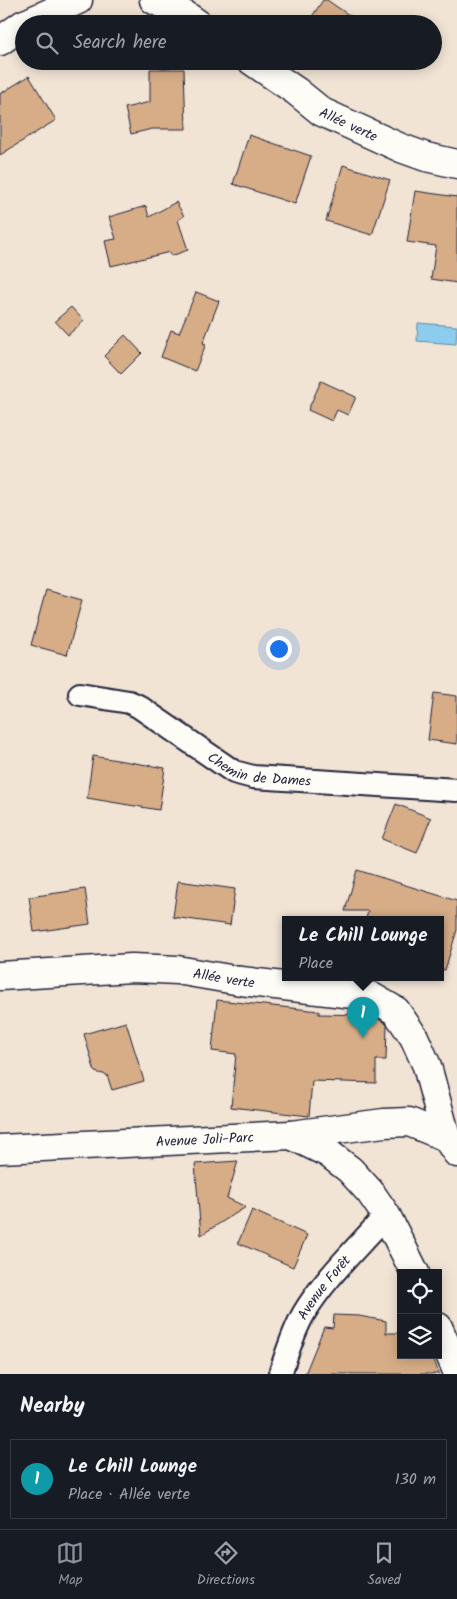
<!DOCTYPE html>
<html lang="en">
<head>
<meta charset="utf-8">
<style>
	body { margin:0; font-family:Kalam,sans-serif; background:#242831; color:#f1f3f6 }
	.controls { position:absolute; right:15px; bottom:15px; display:grid; overflow:hidden; border-radius:0px; box-shadow:0 2px 12px #0003 }
	.controls button { width:45px; height:45px; display:grid; place-items:center; padding:0; border:0; border-bottom:1px solid #363941; background:#171b24; color:#f1f3f6; font:25px sans-serif }
	.you { position:absolute; left:278px; top:648px; width:18px; height:18px; margin:-12px; border:4px solid #fff; border-radius:50%; background:#1a73e8; box-shadow:0 0 0 8px #1a73e833 }
	.badge { display:grid; place-items:center; width:32px; height:32px; border-radius:50%; background:#8c9099; color:#fff; font-size:16px; font-weight:700 }
	.pin { position:absolute; translate:-50% -41px; filter:drop-shadow(0 1px 2px #0008) }
	.pin::after { content:''; position:absolute; top:26px; width:18px; height:15px; background:inherit; clip-path:polygon(0 0,100% 0,50% 100%) }
	.popup { position:absolute; left:282px; top:916px; width:162px; height:65px; box-sizing:border-box; display:grid; place-content:center; border-radius:0px; background:#171b24; filter:drop-shadow(0 1px 4px #0005); font-size:16px; white-space:nowrap; color:#9ea1a6 }
	.popup b { font-size:19px; color:#f1f3f6 }
	.popup::after { content:''; position:absolute; left:50%; top:100%; margin-left:-10px; border:10px solid transparent; border-top-color:#171b24 }
	.list { margin:0; padding:0; list-style:none }
	h2 { display:flex; justify-content:space-between; align-items:center; height:65px; margin:0; padding:0 20px; font-size:21px }
	h2 small { font-size:16px; font-weight:400; color:#9ea1a6 }
	.list li { display:grid; grid-template-columns:32px 1fr auto; gap:15px; align-items:center; box-sizing:border-box; height:80px; margin:0 10px 10px; padding:0 10px; border:1px solid #363941; border-radius:0px }
	.list b { display:block; font-size:19px; white-space:nowrap }
	.list p { margin:0; font-size:16px; white-space:nowrap; color:#9ea1a6 }
	.list em { font-size:16px; font-style:normal; color:#9ea1a6 }
	.icon { flex:none; width:28px; height:28px; fill:none; stroke:currentColor; stroke-width:2; stroke-linecap:round; stroke-linejoin:round }
	.map { position:relative; flex:none; width:457px; height:1374px; overflow:hidden }
	.search { position:absolute; background:#171b24; box-shadow:0 2px 12px #0003; left:15px; right:15px; top:15px; height:55px; display:flex; align-items:center; gap:12px; box-sizing:border-box; padding:0 18px; border-radius:28px; color:#9ea1a6; font-size:19px }
	.sheet { height:155px; background:#171b24 }
	nav { display:flex; justify-content:space-around; align-items:center; box-sizing:border-box; height:70px; border-top:1px solid #363941; background:#171b24; font-size:14px; color:#9ea1a6 }
	nav a { display:grid; justify-items:center; gap:2px }
	nav .on { color:#8c9099 }
	.map>svg:first-child { display:block }
	.water { fill:#8ccded; stroke:#6289a6 }
	.building { fill:#d6ad87; stroke:#22223b }
	.lines { fill:none; stroke-linecap:round; stroke-linejoin:round }
	.minor-casing { stroke:#22223b; stroke-width:26 }
	.tertiary-casing { stroke:#22223b; stroke-width:31 }
	.minor { stroke:#fdfcf7; stroke-width:22 }
	.tertiary { stroke:#fdfcf7; stroke-width:28 }
	.labels { text-anchor:middle; stroke-width:5; stroke-linejoin:round; paint-order:stroke }
	.street-label { font-size:14px; fill:#22223b; stroke:#fdfcf7 }
</style>
</head>
<body>
<div class="map">
<svg width="457" height="1374" viewBox="0 0 457 1374">
	<rect width="100%" height="100%" fill="#f1e4d5"/>
	<filter id="ink" filterUnits="userSpaceOnUse"><feTurbulence type="fractalNoise" baseFrequency=".02" numOctaves="2"/><feDisplacementMap in="SourceGraphic" scale="10" xChannelSelector="R" yChannelSelector="G"/><feConvolveMatrix kernelMatrix="1 2 1 2 8 2 1 2 1" color-interpolation-filters="sRGB"/></filter>
	<g filter="url(#ink)">
		<!-- water -->
		<path class="water" d="M418 323 457 326 456 344 417 341Z"/>
		<!-- building -->
		<g class="building">
			<path d="M323 0H327L362 24H307Z"/>
			<path d="M150 69H184L186 129H152L131 134 125 108 150 102Z"/>
			<path d="M29 76 56 120 0 155V94Z"/>
			<path d="M249 135 311 156 295 204 233 184Z"/>
			<path d="M343 165 390 180 372 235 326 221Z"/>
			<path d="M415 191 457 197V283L431 279 436 246 407 242Z"/>
			<path d="M176 202 184 216 178 220 188 250 171 256 170 252 111 266 105 241 116 239 109 217 146 206 149 217Z"/>
			<path d="M196 292 219 301 203 343 206 344 195 371 161 357 171 330 179 333Z"/>
			<path d="M71 307 84 321 68 335 55 321Z"/>
			<path d="M125 335 142 353 121 374 104 356Z"/>
			<path d="M321 381 356 397 348 415 337 410 332 421 308 410Z"/>
			<path d="M46 590 82 600 67 655 31 645Z"/>
			<path d="M434 693 457 696V744L428 740Z"/>
			<path d="M93 756 165 768 159 810 87 798Z"/>
			<path d="M396 804 431 818 417 853 382 839Z"/>
			<path d="M357 870 457 901V930L445 970 440 969V919H366L368 911H345Z"/>
			<path d="M178 881 235 889 230 925 173 917Z"/>
			<path d="M85 889 90 924 34 932 29 897Z"/>
			<path d="M217 1000 319 1011V1014L372 1015 385 1023 387 1025 386 1060H376V1083L312 1081 309 1116 231 1107 236 1054 212 1051Z"/>
			<path d="M126 1022 144 1081 112 1090 107 1075 95 1072 84 1034Z"/>
			<path d="M238 1161 227 1198 246 1207 201 1235 195 1164Z"/>
			<path d="M252 1210 307 1235 293 1267 238 1243Z"/>
			<path d="M334 1315 359 1316 386 1321V1333H401V1355H432L439 1374H305L324 1327 333 1328Z"/>
		</g>
		<g class="lines">
			<!-- minor casing -->
			<g class="minor-casing">
				<g id="minor">
					<path id="s1" d="M80 694 129 702 138 706 234 772 253 777 457 790"/>
					<path id="s2" d="M280 1374C287 1353 293 1332 304 1313 324 1279 360 1245 386 1215"/>
				</g>
			</g>
			<!-- tertiary casing -->
			<g class="tertiary-casing">
				<g id="tertiary">
					<path d="M154 0 185 15 198 24"/>
					<path d="M25 24 78 0"/>
					<path d="M0 41 24 24"/>
					<path id="s3" d="M252 61 296 91 322 112 401 148 426 157 457 164"/>
					<path id="s4" d="M0 976 132 968 157 969 177 970 241 981 370 996 396 1011 414 1037 427 1066 446 1137"/>
					<path d="M291 1135 328 1153 350 1170 370 1192 386 1215 415 1273"/>
					<path id="s5" d="M0 1149 291 1135 384 1123 409 1122 446 1137 457 1153"/>
					<path d="M438 1327 457 1371"/>
				</g>
			</g>
			<!-- minor -->
			<use href="#minor" class="minor"/>
			<!-- tertiary -->
			<use href="#tertiary" class="tertiary"/>
		</g>
	</g>
	<g class="labels">
		<!-- street labels -->
		<g class="street-label">
			<text dy="5" stroke="none"><textPath href="#s3" startOffset="116">Allée verte</textPath></text>
			<text dy="5" stroke="none"><textPath href="#s1" startOffset="200">Chemin de Dames</textPath></text>
			<text dy="5" stroke="none"><textPath href="#s4" startOffset="225">Allée verte</textPath></text>
			<text dy="5" stroke="none"><textPath href="#s5" startOffset="205">Avenue Joli-Parc</textPath></text>
			<text dy="5" stroke="none"><textPath href="#s2" startOffset="98">Avenue Forêt</textPath></text>
		</g>
	</g>
</svg>
<div class="controls">
<button><svg class="icon" aria-label="locate" viewBox="0 0 24 24"><circle cx="12" cy="12" r="6"/><path d="M12 2v4M12 18v4M2 12h4M18 12h4"/></svg></button>
<button><svg class="icon" aria-label="layers" viewBox="0 0 24 24"><path d="M12 4l9 5-9 5-9-5zM3 14l9 5 9-5"/></svg></button>
</div>
<div class="you"></div>
<div class="pin badge" style="left:363px;top:1038px;background:#0f9aa8">1</div>
<div class="popup"><b>Le Chill Lounge</b>Place</div>
<div class="search"><svg class="icon" aria-label="search" viewBox="0 0 24 24"><circle cx="10" cy="10" r="6"/><path d="M15 15l6 6"/></svg>Search here</div>
</div>
<section class="sheet">
<h2>Nearby<small></small></h2>
<ul class="list">
<li><span class="badge" style="background:#0f9aa8">1</span><div><b>Le Chill Lounge</b><p>Place · Allée verte</p></div><em>130 m</em></li>
</ul>
</section>
<nav>
<a class="on"><svg class="icon" aria-label="map" viewBox="0 0 24 24"><path d="M3 6l6-2 6 2 6-2v14l-6 2-6-2-6 2zM9 4v14M15 6v14"/></svg>Map</a>
<a><svg class="icon" aria-label="directions" viewBox="0 0 24 24"><path d="M12 3l9 9-9 9-9-9zM9 14v-3h6M13 9l2 2-2 2"/></svg>Directions</a>
<a><svg class="icon" aria-label="saved" viewBox="0 0 24 24"><path d="M7 4h10v16l-5-4-5 4z"/></svg>Saved</a>
</nav>
</body>
</html>
